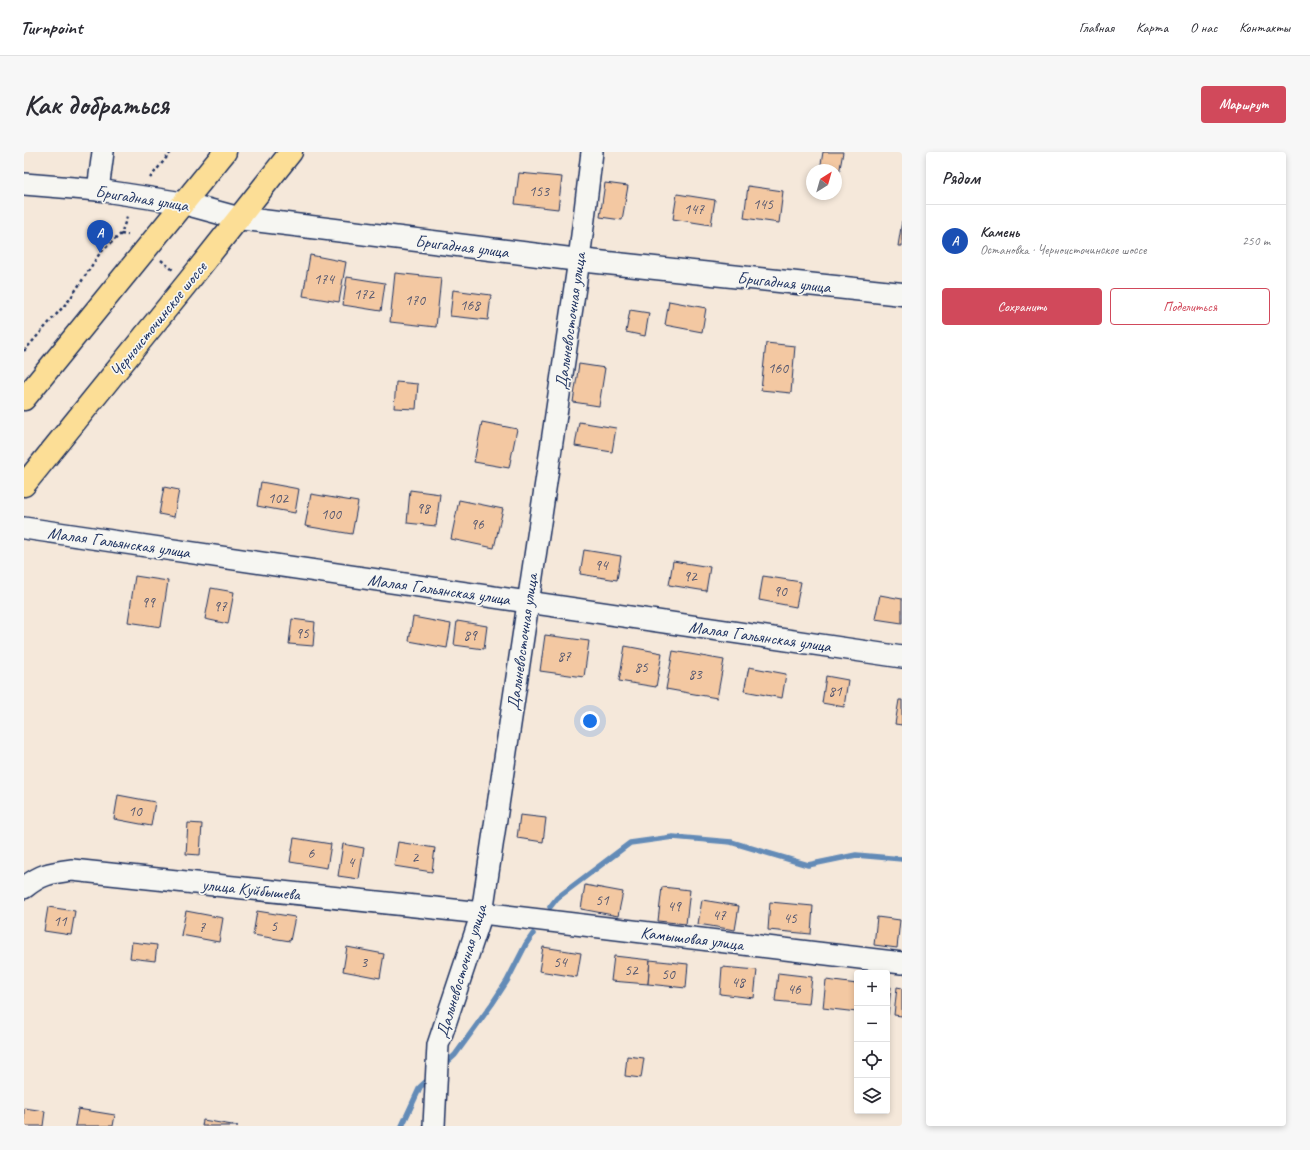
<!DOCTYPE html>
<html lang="ru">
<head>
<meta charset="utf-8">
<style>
	body { margin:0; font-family:Caveat,sans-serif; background:#f7f7f7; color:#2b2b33 }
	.controls { position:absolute; right:12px; bottom:12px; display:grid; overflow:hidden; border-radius:4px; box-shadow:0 2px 6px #0003 }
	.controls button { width:36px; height:36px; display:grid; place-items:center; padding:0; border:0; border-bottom:1px solid #e1e1e2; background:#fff; color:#2b2b33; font:20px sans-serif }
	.compass { position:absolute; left:782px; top:12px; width:36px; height:36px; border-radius:50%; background:#fff; box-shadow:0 2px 6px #0003; rotate:37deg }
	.you { position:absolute; left:566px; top:569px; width:14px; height:14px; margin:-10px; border:3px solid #fff; border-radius:50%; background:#1a73e8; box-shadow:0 0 0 6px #1a73e833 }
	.badge { display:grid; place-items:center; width:26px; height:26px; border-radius:50%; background:#d1495b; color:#fff; font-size:13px; font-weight:700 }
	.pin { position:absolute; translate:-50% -33px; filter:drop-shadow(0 1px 2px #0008) }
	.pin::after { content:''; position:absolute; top:21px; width:14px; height:12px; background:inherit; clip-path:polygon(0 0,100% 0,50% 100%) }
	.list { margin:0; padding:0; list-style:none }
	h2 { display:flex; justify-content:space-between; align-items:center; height:52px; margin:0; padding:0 16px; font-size:17px }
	h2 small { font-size:13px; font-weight:400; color:#7c7c81 }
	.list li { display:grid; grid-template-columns:26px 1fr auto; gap:12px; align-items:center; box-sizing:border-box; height:72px; padding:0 16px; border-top:1px solid #e1e1e2 }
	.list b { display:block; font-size:15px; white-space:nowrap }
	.list p { margin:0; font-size:13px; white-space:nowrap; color:#7c7c81 }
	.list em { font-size:13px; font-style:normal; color:#7c7c81 }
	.actions { display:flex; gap:8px; padding:12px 16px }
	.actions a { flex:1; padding:9px 0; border:1px solid #d1495b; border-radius:4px; text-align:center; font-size:14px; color:#d1495b }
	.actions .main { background:#d1495b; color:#fff }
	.icon { flex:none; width:22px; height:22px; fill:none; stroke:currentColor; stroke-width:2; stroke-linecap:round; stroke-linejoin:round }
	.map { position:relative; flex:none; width:878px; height:974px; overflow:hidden; border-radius:4px }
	header { display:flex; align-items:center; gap:24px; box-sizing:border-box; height:56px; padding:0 20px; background:#fff; border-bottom:1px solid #e1e1e2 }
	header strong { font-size:19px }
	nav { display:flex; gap:22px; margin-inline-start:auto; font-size:14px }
	.intro { display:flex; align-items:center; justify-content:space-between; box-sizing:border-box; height:96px; padding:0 24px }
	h1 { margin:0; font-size:28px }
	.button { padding:10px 18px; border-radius:4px; background:#d1495b; color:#fff; font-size:14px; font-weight:700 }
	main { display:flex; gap:24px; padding:0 24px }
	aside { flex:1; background:#fff; border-radius:4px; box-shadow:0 2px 6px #0003 }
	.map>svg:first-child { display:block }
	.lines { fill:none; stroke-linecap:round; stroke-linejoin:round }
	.stream { stroke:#648bb7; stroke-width:5.5 }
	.building { fill:#f3c8a2; stroke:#1b2f5e }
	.minor-casing { stroke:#1b2f5e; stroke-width:24 }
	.tertiary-casing { stroke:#1b2f5e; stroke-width:25 }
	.primary-casing { stroke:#1b2f5e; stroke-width:25 }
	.path { stroke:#1b2f5e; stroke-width:2.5; stroke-dasharray:3 3; stroke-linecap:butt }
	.minor { stroke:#f6f6f2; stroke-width:21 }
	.tertiary { stroke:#f6f6f2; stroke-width:22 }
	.primary { stroke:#fcde96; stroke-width:22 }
	.labels { text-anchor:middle; stroke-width:3.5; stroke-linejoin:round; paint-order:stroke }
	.number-label { font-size:15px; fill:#51556f }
	.street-label { font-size:17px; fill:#1b2f5e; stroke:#f6f6f2 }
</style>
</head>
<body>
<header>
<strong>Turnpoint</strong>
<nav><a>Главная</a><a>Карта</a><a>О нас</a><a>Контакты</a></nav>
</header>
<div class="intro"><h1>Как добраться</h1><a class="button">Маршрут</a></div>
<main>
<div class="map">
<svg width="878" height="974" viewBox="0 0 878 974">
	<rect width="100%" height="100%" fill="#f5e8da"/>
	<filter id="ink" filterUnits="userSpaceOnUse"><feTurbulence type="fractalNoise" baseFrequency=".025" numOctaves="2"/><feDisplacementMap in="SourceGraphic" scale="8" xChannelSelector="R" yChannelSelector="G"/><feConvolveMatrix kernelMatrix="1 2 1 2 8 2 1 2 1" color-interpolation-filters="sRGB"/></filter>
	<g filter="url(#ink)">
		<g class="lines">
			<!-- stream -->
			<g class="stream">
				<path d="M526 755 533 746 606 691 649 685 707 690 784 713 832 703 878 707"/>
				<path d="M419 914 431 903 468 852 483 829 502 792 509 782"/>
				<path d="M378 974 396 935 407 925"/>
			</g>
		</g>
		<!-- building -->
		<g class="building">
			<path d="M799 0H819L815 22H812V18H796Z"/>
			<path d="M495 21 538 25 534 57 491 52Z"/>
			<path d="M581 31 604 34 598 68 576 65Z"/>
			<path d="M724 34 759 39 755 71 720 66Z"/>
			<path d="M653 42 691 48 687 73 649 67Z"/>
			<path d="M878 69V94H874Z"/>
			<path d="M286 103 322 110 315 150 279 144Z"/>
			<path d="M371 121 417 126 412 175 366 170Z"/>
			<path d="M323 125 361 131 357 159 319 153Z"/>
			<path d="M429 138 467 143 464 168 426 164Z"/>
			<path d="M645 149 682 156 678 180 641 173Z"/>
			<path d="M606 158 625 161 621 184 602 180Z"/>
			<path d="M742 191 771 194 767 241 737 238Z"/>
			<path d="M555 212 581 216 575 254 549 250Z"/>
			<path d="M372 230 394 232 392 257 370 256Z"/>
			<path d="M458 270 493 277 485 316 450 310Z"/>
			<path d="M555 270 592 276 588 300 551 294Z"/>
			<path d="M237 330 275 337 271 361 233 354Z"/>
			<path d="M140 335 155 338 150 365 135 362Z"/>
			<path d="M386 338 416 342 412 374 383 371Z"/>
			<path d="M287 342 334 350 328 382 281 374Z"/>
			<path d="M435 348 479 357 470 396 427 387Z"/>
			<path d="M560 398 597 404 593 428 556 422Z"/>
			<path d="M649 409 686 415 682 439 645 433Z"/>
			<path d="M111 424 144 429 137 475 104 470Z"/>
			<path d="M739 424 777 430 772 455 735 448Z"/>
			<path d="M187 436 210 440 204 472 181 467Z"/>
			<path d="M856 443 878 447V471L851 467Z"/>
			<path d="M389 465 427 472 423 496 385 489Z"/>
			<path d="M268 467 291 470 289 494 265 492Z"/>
			<path d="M433 469 463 474 460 497 430 493Z"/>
			<path d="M521 483 565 489 560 525 516 519Z"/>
			<path d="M601 494 638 501 632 535 595 529Z"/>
			<path d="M649 499 700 508 693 546 642 537Z"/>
			<path d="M725 515 762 522 758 546 720 539Z"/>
			<path d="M802 524 824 528 820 555 798 551Z"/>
			<path d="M875 548H878V573L871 572Z"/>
			<path d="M94 643 131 650 127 674 90 667Z"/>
			<path d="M496 663 522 666 519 690 493 686Z"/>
			<path d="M164 671 178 672 176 703 162 702Z"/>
			<path d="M270 686 307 692 303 716 266 710Z"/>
			<path d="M374 690 411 696 408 720 370 714Z"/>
			<path d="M319 692 340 696 335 727 314 724Z"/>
			<path d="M561 733 599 740 594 764 557 757Z"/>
			<path d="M638 735 666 738 662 772 634 769Z"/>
			<path d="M678 748 715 754 711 778 674 772Z"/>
			<path d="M746 750 789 754 787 782 744 778Z"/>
			<path d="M24 755 51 759 47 783 20 779Z"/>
			<path d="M162 759 199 766 195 790 157 783Z"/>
			<path d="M233 759 271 765 266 789 229 783Z"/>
			<path d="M853 765 876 768 873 796 850 793Z"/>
			<path d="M108 790 133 793 131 809 106 806Z"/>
			<path d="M323 795 360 802 356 826 319 819Z"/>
			<path d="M519 795 557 801 553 825 515 819Z"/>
			<path d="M590 804 626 808 624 832 587 829Z"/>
			<path d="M626 808 664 812 662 836 624 832Z"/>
			<path d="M698 815 733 818 730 846 696 842Z"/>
			<path d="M754 821 788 825 785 852 751 849Z"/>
			<path d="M802 828 833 832V860L799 856Z"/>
			<path d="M863 835H867L864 863H863Z"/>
			<path d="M873 835 878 836V864L870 863Z"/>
			<path d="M603 904 620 906 617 926 601 924Z"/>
			<path d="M0 956 21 959 19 974H0Z"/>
			<path d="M54 957 91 963 89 974H51Z"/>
			<path d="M179 968 214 974H178Z"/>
		</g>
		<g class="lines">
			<!-- minor casing -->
			<g class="minor-casing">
				<g id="minor">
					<path d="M0 32 74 38 159 51"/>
					<path d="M74 38 79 0"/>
					<path d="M0 376 878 505"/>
					<path d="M0 736C17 722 26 721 48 718L458 761 878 811"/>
					<path d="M410 974 414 893 458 761 555 108 568 0"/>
				</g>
			</g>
			<!-- tertiary casing -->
			<g class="tertiary-casing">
				<path id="tertiary" d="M159 51 214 66 555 108 878 142"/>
			</g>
			<!-- primary casing -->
			<g class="primary-casing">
				<g id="primary">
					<path d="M0 247 201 0"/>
					<path d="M0 333 164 130 267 0"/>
				</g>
			</g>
			<!-- path -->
			<g class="path">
				<path d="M126 26 147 0"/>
				<path d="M97 82 104 83"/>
				<path d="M137 108 149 118"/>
				<path d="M0 199 46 147 76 101 97 82 104 62"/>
			</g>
			<!-- minor -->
			<use href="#minor" class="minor"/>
			<!-- tertiary -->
			<use href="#tertiary" class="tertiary"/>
			<!-- primary -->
			<use href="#primary" class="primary"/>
		</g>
	</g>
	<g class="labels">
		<!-- number labels -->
		<g class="number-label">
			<text x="515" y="44">153</text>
			<text x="739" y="57">145</text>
			<text x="670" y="62">147</text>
			<text x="300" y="132">174</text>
			<text x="340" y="147">172</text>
			<text x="391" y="153">170</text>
			<text x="446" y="158">168</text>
			<text x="754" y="221">160</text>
			<text x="254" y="351">102</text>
			<text x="399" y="361">98</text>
			<text x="307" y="367">100</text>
			<text x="453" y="377">96</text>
			<text x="577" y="418">94</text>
			<text x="666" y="429">92</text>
			<text x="756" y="444">90</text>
			<text x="124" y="455">99</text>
			<text x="196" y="459">97</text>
			<text x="278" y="486">95</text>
			<text x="446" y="488">89</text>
			<text x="540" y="509">87</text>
			<text x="617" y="520">85</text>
			<text x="671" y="527">83</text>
			<text x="811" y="544">81</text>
			<text x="111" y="664">10</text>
			<text x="287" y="706">6</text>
			<text x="391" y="710">2</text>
			<text x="327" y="715">4</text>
			<text x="578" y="753">51</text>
			<text x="650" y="759">49</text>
			<text x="695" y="768">47</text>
			<text x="766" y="771">45</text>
			<text x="36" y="774">11</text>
			<text x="250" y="779">5</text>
			<text x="178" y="780">7</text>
			<text x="340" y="815">3</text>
			<text x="536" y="815">54</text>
			<text x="607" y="823">52</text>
			<text x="644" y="827">50</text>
			<text x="714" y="835">48</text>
			<text x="770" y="842">46</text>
		</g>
		<!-- street labels -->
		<g class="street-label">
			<text transform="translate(118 46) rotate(9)" y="6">Бригадная улица</text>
			<text transform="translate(438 94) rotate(7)" y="6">Бригадная улица</text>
			<text transform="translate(760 130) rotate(6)" y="6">Бригадная улица</text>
			<text transform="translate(134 167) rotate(-51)" y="6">Черноисточинское шоссе</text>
			<text transform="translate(546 169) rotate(-82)" y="6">Дальневосточная улица</text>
			<text transform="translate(95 390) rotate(8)" y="6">Малая Гальянская улица</text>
			<text transform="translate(415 437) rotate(8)" y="6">Малая Гальянская улица</text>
			<text transform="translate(736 484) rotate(8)" y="6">Малая Гальянская улица</text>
			<text transform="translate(498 490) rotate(-82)" y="6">Дальневосточная улица</text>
			<text transform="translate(227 737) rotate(6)" y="6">улица Куйбышева</text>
			<text transform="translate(668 786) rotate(7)" y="6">Камышовая улица</text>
			<text transform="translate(437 819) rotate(-73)" y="6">Дальневосточная улица</text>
		</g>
	</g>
</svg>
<div class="controls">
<button>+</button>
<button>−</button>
<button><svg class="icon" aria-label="locate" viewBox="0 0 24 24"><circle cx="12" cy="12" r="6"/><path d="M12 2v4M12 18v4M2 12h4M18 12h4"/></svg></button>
<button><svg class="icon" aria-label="layers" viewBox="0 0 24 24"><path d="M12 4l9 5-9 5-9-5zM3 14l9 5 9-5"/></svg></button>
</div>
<svg class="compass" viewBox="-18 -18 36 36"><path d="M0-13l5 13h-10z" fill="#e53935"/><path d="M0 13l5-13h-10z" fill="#7c7c81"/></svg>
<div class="you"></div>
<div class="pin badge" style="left:76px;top:101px;background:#1a4fb4">A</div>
</div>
<aside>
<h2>Рядом<small></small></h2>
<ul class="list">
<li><span class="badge" style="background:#1a4fb4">A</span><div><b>Камень</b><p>Остановка · Черноисточинское шоссе</p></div><em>250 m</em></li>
</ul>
<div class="actions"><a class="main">Сохранить</a><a>Поделиться</a></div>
</aside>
</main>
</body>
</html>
